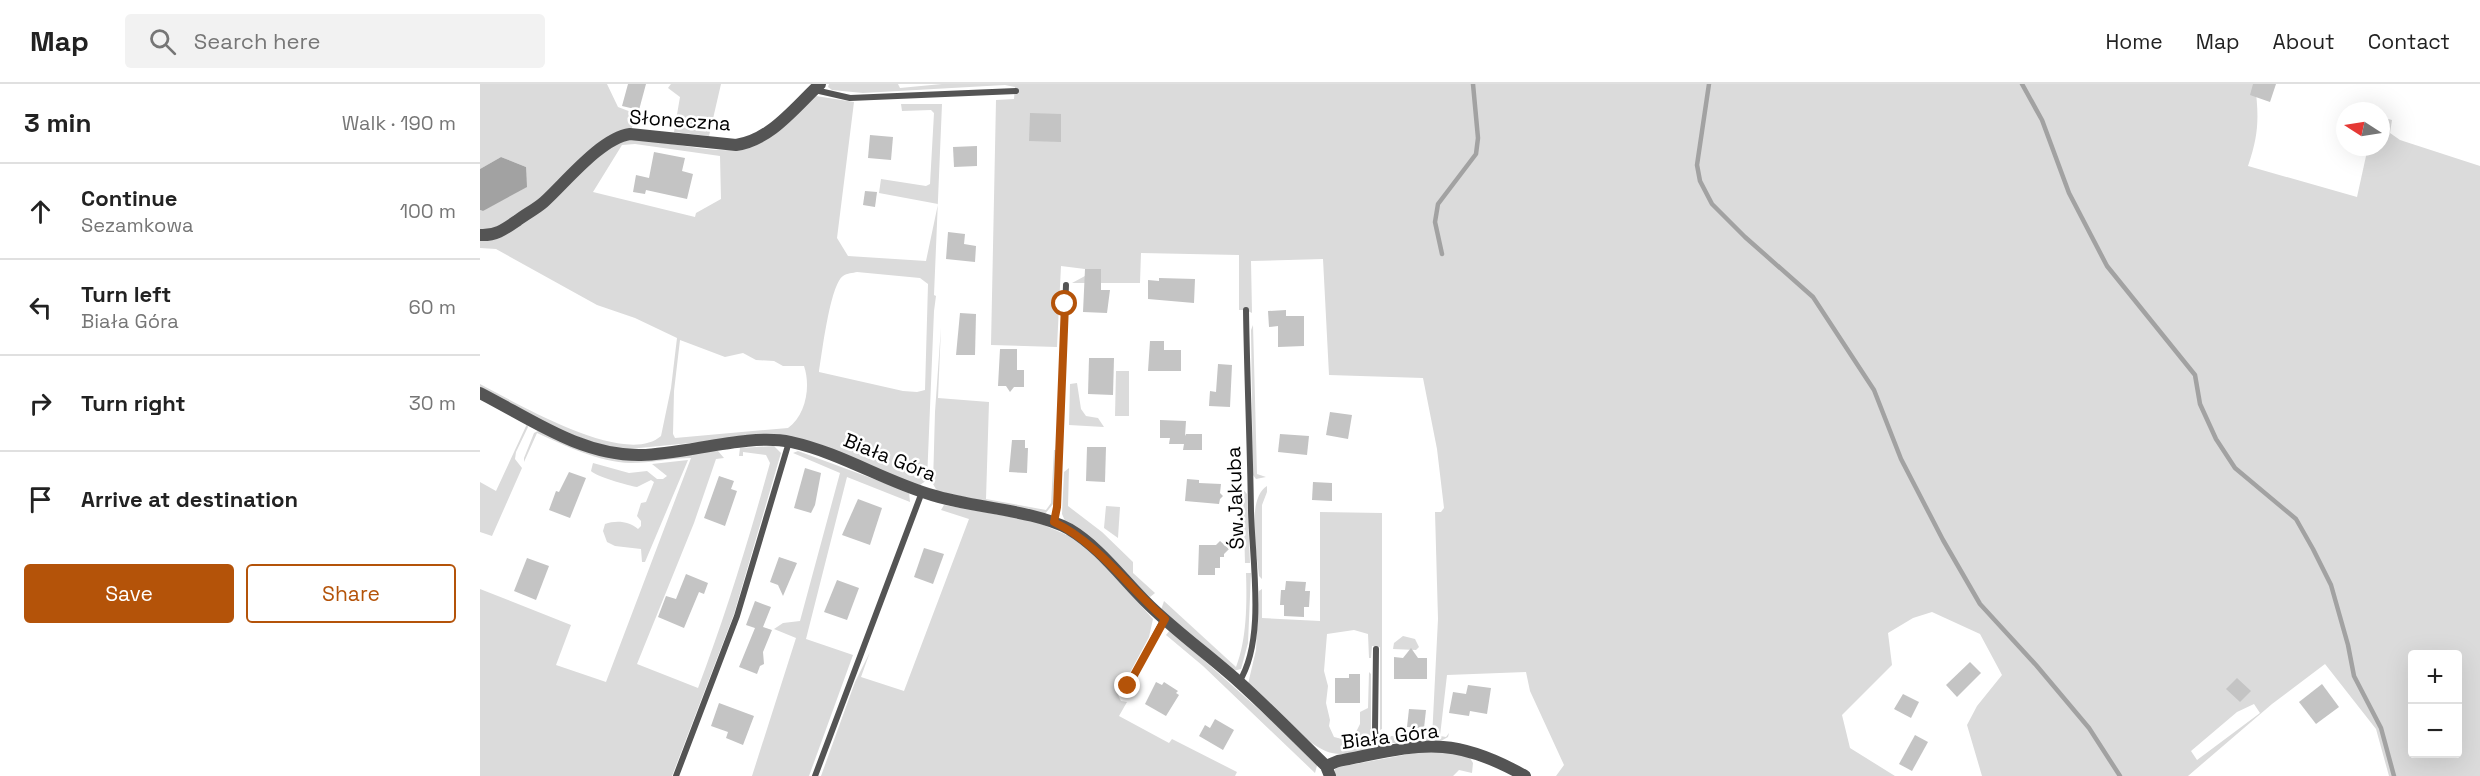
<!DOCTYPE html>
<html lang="en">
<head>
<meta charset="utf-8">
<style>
	body { margin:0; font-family:"Space Grotesk",sans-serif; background:#f2f2f2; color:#222 }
	.controls { position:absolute; right:18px; bottom:18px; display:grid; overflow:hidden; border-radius:6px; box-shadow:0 6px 24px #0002 }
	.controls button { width:54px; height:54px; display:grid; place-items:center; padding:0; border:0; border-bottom:2px solid #e0e0e0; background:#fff; color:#222; font:30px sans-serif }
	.compass { position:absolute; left:1856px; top:18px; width:54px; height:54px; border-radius:50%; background:#fff; box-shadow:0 6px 24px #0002; rotate:282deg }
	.stop { position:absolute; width:18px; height:18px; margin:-14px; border:4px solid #b45309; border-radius:50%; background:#fff }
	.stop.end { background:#b45309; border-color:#fff; box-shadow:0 2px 6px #0008 }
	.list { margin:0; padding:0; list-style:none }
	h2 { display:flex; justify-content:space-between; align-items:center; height:78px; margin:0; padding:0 24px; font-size:26px }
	h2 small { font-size:20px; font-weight:400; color:#767676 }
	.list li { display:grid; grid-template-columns:39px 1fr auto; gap:18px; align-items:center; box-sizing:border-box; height:96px; padding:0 24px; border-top:2px solid #e0e0e0 }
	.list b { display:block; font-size:22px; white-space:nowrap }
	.list p { margin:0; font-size:20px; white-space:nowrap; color:#767676 }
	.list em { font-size:20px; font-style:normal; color:#767676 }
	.actions { display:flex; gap:12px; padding:18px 24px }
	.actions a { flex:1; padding:14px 0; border:2px solid #b45309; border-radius:6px; text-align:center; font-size:21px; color:#b45309 }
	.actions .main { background:#b45309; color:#fff }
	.icon { flex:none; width:33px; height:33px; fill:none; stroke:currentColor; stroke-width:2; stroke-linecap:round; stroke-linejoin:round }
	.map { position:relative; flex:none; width:2000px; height:692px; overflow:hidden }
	header { display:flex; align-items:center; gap:36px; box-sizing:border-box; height:84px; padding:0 30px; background:#fff; border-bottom:2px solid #e0e0e0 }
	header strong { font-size:28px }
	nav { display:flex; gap:33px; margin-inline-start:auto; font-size:21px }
	.search { width:420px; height:54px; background:#f2f2f2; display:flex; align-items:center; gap:15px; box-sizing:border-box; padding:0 21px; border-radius:6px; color:#767676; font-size:22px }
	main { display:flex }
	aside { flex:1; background:#fff }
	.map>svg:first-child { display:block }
	.green { fill:#dbdbdb; fill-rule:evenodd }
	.water { fill:#a2a2a2 }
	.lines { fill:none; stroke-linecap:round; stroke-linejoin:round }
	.stream { stroke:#a2a2a2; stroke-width:4.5 }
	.building { fill:#c4c4c4 }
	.service { stroke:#545454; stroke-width:6 }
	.minor { stroke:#545454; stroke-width:12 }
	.route { stroke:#b45309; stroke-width:8 }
	.labels { text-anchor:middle; stroke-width:5; stroke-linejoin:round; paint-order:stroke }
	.street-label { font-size:20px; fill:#000; stroke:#fff }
</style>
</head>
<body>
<header>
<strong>Map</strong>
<div class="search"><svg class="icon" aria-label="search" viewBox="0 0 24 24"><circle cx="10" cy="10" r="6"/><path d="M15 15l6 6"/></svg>Search here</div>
<nav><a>Home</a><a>Map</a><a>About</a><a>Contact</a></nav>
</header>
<main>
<aside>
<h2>3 min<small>Walk · 190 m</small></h2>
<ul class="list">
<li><svg class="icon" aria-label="ahead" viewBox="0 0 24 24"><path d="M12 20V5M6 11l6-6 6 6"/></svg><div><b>Continue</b><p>Sezamkowa</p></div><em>100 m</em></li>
<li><svg class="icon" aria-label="left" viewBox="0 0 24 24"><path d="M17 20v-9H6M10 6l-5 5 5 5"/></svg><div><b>Turn left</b><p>Biała Góra</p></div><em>60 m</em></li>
<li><svg class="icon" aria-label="right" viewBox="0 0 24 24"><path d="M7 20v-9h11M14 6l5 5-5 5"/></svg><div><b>Turn right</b></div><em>30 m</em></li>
<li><svg class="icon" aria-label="arrive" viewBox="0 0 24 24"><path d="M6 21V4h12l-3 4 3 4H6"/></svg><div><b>Arrive at destination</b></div></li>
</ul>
<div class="actions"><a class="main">Save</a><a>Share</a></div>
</aside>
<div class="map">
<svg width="2000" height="692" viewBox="0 0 2000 692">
	<rect width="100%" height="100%" fill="#fff"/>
	<!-- green -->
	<g class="green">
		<path d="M0 0H127L138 23 159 31 145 56C185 54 238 75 273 62L336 12 374 18 357 154 368 172 446 177 458 120 399 109 401 95 446 102 450 100 454 29 451 26 422 27 421 20H462L454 211 456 212 454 227 447 396 440 401 432 399 335 360 252 355 159 364H136L115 359 74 344 0 303V300C35 318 145 384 181 352L191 304 197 254 155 234 117 221 16 165 0 164V126L3 127 46 83 21 73 0 85ZM155 60 240 72 241 115 216 129 215 133 113 108 142 61ZM377 188 440 194 448 200 445 306 437 308 423 307 339 288C342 270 350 201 363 192 367 189 373 189 377 188ZM200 256 245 273 263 269 276 276 294 277 303 282H324C331 302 326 331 308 344L195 354 193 350 194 307Z"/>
		<path d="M191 0H241L229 52 194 48 200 13 188 4Z"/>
		<path d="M349 0H418L420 4 462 0H1775C1779 33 1779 50 1768 82L1877 113 1888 63H1901V33L1912 36 1910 49 1920 56 2000 82V692H1909L1896 645 1845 580 1792 620 1708 692H1502L1487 641 1497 622 1522 591 1500 550 1452 528 1433 534 1408 549 1412 581 1362 631 1370 664 1415 692H1076L1084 681 1050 607 1046 588 967 591 960 652 966 653 969 649 968 653 959 658 911 659 909 655 911 652 952 654 958 535 955 428H961L964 424 957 365 943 294 849 291 843 175 771 177 772 229 766 226H759V171L661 169 660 199H592L605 192V185L581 182 577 263 511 261 516 16 534 15 535 3 525 1 383 9 352 6 348 3ZM1932 570H1978V670H1932ZM1774 620 1780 629 1717 676 1711 667 1757 628Z"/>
		<path d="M773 241 777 390 786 393 776 395 773 391 771 246Z"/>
		<path d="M461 243 458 314 509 318 506 415 566 426 571 419 574 366H576L573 420 565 430 457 407 453 400 455 328Z"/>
		<path d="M636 287H649V332H635Z"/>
		<path d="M597 299 601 325 606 332 618 334 624 343 589 341 590 300Z"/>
		<path d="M47 340 48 343 36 368 35 375 42 384 12 452 0 448V398L16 407Z"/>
		<path d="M58 347 100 365 238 367 244 374 236 375 214 439 157 580 218 604C246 530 269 455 290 379L286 371 263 368V372H259L260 364 294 362 301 369 254 530 192 692H0V505L91 541 76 581 126 598 211 374C191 374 171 379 151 379 118 378 86 362 57 349L44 378V374L54 349Z"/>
		<path d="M318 367 429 408 430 418 367 393 326 555 373 571 329 692H272L316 554 294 545 303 539 320 537 360 389 313 369Z"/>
		<path d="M208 376 165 478H162L161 465 135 462 127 458 123 447 125 440C136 436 149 437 158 445L161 442V437L157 432 161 419 166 418 174 398 171 396 157 403C149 402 115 392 111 387L113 379 149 389 167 387 177 395H183L187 392 172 380Z"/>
		<path d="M589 384 588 422 622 448 653 478V489L675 509 670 513 585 437 582 430 584 388Z"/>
		<path d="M787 402V408L782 421V495L779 492C777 471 766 414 787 402Z"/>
		<path d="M763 405 767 410 770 479H765Z"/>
		<path d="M464 421 554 437 594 454 613 469 673 535 669 553 638 611 641 617 647 618 639 632 689 659 692 655 757 688 755 692H341L375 598 390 568 381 593 424 607 489 435 461 426Z"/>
		<path d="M626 422 640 423 638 454 624 444Z"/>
		<path d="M840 428 902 429V645L900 646V563L892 562 891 574H889L888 550 874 546 847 550 844 587 848 602 846 619 850 636 849 642 854 653 866 656 873 654 880 640V628L888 624 889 588 891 590V663L889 666C877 668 864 672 852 669 829 665 785 617 768 600L776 566 779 507 782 505V534L840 537Z"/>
		<path d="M766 489H771L768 559 761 585 753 587 681 526 684 517 756 583C767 555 767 519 766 489Z"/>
		<path d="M690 546 838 678 835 689 723 582 686 551Z"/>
		<path d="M923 552 935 555 939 563 936 566 913 565 914 559Z"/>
		<path d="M955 667 980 670 990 674 993 679 992 689 979 686 973 692H854L855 685 859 683 940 668Z"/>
	</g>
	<!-- water -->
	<path class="water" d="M21 73 46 83 47 103 3 127 0 126V85Z"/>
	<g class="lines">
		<!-- stream -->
		<g class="stream">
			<path d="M1229 0 1217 81 1220 97 1232 120 1265 153 1333 213 1394 306 1421 375 1463 456 1500 520 1556 581 1609 644 1640 692"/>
			<path d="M1542 0 1562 36 1589 109 1627 182 1715 291 1720 320 1736 355 1755 384 1816 435 1833 465 1851 501 1868 561 1874 592 1901 644 1914 692"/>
			<path d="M962 170 955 138 958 120 996 70 998 54 993 0"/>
		</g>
	</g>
	<!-- building -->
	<g class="building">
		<path d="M148 0H166L159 26 142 22Z"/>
		<path d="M1773 0H1796L1790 18 1770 11Z"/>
		<path d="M550 29 581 30V58L549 57Z"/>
		<path d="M390 51 413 53 411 76 388 74Z"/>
		<path d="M497 62V82L474 83 473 63Z"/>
		<path d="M174 68 205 74 202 87 213 90 207 115 166 106 165 110 153 108 156 91 169 94Z"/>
		<path d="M385 107 397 108 395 123 383 121Z"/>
		<path d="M468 148 485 150 484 160 496 162 495 178 466 175Z"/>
		<path d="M605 185H621V206H630L627 229 603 228Z"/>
		<path d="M679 194 715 195 714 219 668 215V196L679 197Z"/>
		<path d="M806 226V232H824V262L798 263V242L789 243 788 227Z"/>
		<path d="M480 229 496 230 495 271H476Z"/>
		<path d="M670 257H684V266H701V287H668Z"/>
		<path d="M520 265H537V286H544V303H534L530 308 526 302H518Z"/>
		<path d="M609 274H634L633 311 608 310Z"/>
		<path d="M738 280 752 281 750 323 729 322 730 307 736 308Z"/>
		<path d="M850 328 872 331 868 355 846 351Z"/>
		<path d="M680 336 706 337 705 352 706 350H722V366H703L704 360H689L690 354H680Z"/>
		<path d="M800 350 829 352 827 371 798 368Z"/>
		<path d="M532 356H545V364H548L547 389 529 388Z"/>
		<path d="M607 363H626L625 398 606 397Z"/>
		<path d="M325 384 341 389 335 421 331 429 314 424Z"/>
		<path d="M89 388 106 394 90 434 69 426 76 407 79 408Z"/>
		<path d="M239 392 254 397 251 405 257 407 245 442 224 434Z"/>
		<path d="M707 395 719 396V399L741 400 740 409 743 412 740 415 739 420 705 417Z"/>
		<path d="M833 398 852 399V417L832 416Z"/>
		<path d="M378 415 402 424 390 461 362 451Z"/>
		<path d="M740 457 749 465 744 470V473H740V484H735V491H718L719 461H736Z"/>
		<path d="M444 464 464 470 453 500 434 493Z"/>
		<path d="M299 473 317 479 303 512 298 501 290 498Z"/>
		<path d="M47 474 69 482 56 516 34 507Z"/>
		<path d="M206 490 228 499 224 510 219 508 204 544 178 533 186 512 196 515Z"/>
		<path d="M357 496 379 504 367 536 344 528Z"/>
		<path d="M806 497 826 498 825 507H830L829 523H824V533L804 532V521H800L801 506H805Z"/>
		<path d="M275 517 291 523 283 543 292 546 283 568 284 580 280 582 277 590 259 583 275 544 266 541Z"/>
		<path d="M931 564 938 574H947V595H914V573L923 574Z"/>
		<path d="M1490 578 1501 589 1477 613 1466 601Z"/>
		<path d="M869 590H880V619H855V594H869Z"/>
		<path d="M1757 594 1771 607 1760 618 1746 605Z"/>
		<path d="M676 598 682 601 684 598 698 607 696 609 699 611 686 632 665 620Z"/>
		<path d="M1842 600 1859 623 1836 640 1819 618Z"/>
		<path d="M988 601 1011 604 1007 630 990 627 989 632 969 629 973 608 986 610Z"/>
		<path d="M1423 610 1439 618 1431 634 1414 625Z"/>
		<path d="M239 619 274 632 263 661 246 654 248 648 231 642Z"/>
		<path d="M929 625 946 626 944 644 927 643Z"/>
		<path d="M735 635 754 646 743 666 719 652 725 641 730 644Z"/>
		<path d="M1435 651 1448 658 1432 687 1419 680Z"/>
	</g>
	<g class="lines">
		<!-- service -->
		<g class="service">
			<path d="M335 6 370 14 536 7"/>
			<path d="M574 438 577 423 586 201"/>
			<path d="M896 565 895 647 898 670"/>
			<path d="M759 598C786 556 772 476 771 427 770 360 767 293 766 226"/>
			<path d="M644 610 684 535"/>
			<path d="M196 692 257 532 309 358"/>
			<path d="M335 692 442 408"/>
		</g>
		<!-- minor -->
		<g class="minor">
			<path d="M0 151C16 152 25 145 38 136 46 130 56 125 64 118 86 98 121 54 150 50L256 61C291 56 315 23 340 0"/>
			<path d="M0 309C51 335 101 372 161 371 207 370 268 349 311 358 361 369 404 397 452 411 493 424 554 426 589 445 621 464 643 496 670 522 698 549 730 572 759 598 789 625 817 654 846 682L850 692"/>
			<path d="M846 682 858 677C892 671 929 660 963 663 990 665 1022 679 1045 692"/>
		</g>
	</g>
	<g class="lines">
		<!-- route -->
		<path class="route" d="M585 220 577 423 574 438C619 460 647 502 685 535L648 602"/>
	</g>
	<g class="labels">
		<!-- street labels -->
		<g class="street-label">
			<text transform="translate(200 36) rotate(4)" y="7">Słoneczna</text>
			<text transform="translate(410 373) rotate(22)" y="7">Biała Góra</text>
			<text transform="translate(755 414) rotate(-92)" y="7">Św.Jakuba</text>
			<text transform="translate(910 652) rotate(-7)" y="7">Biała Góra</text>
		</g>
	</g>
</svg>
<div class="controls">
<button>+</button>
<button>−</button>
</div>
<svg class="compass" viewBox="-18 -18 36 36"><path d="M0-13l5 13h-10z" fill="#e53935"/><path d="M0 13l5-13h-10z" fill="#767676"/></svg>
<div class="stop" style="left:585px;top:220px"></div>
<div class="stop end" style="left:648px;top:602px"></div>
</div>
</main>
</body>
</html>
